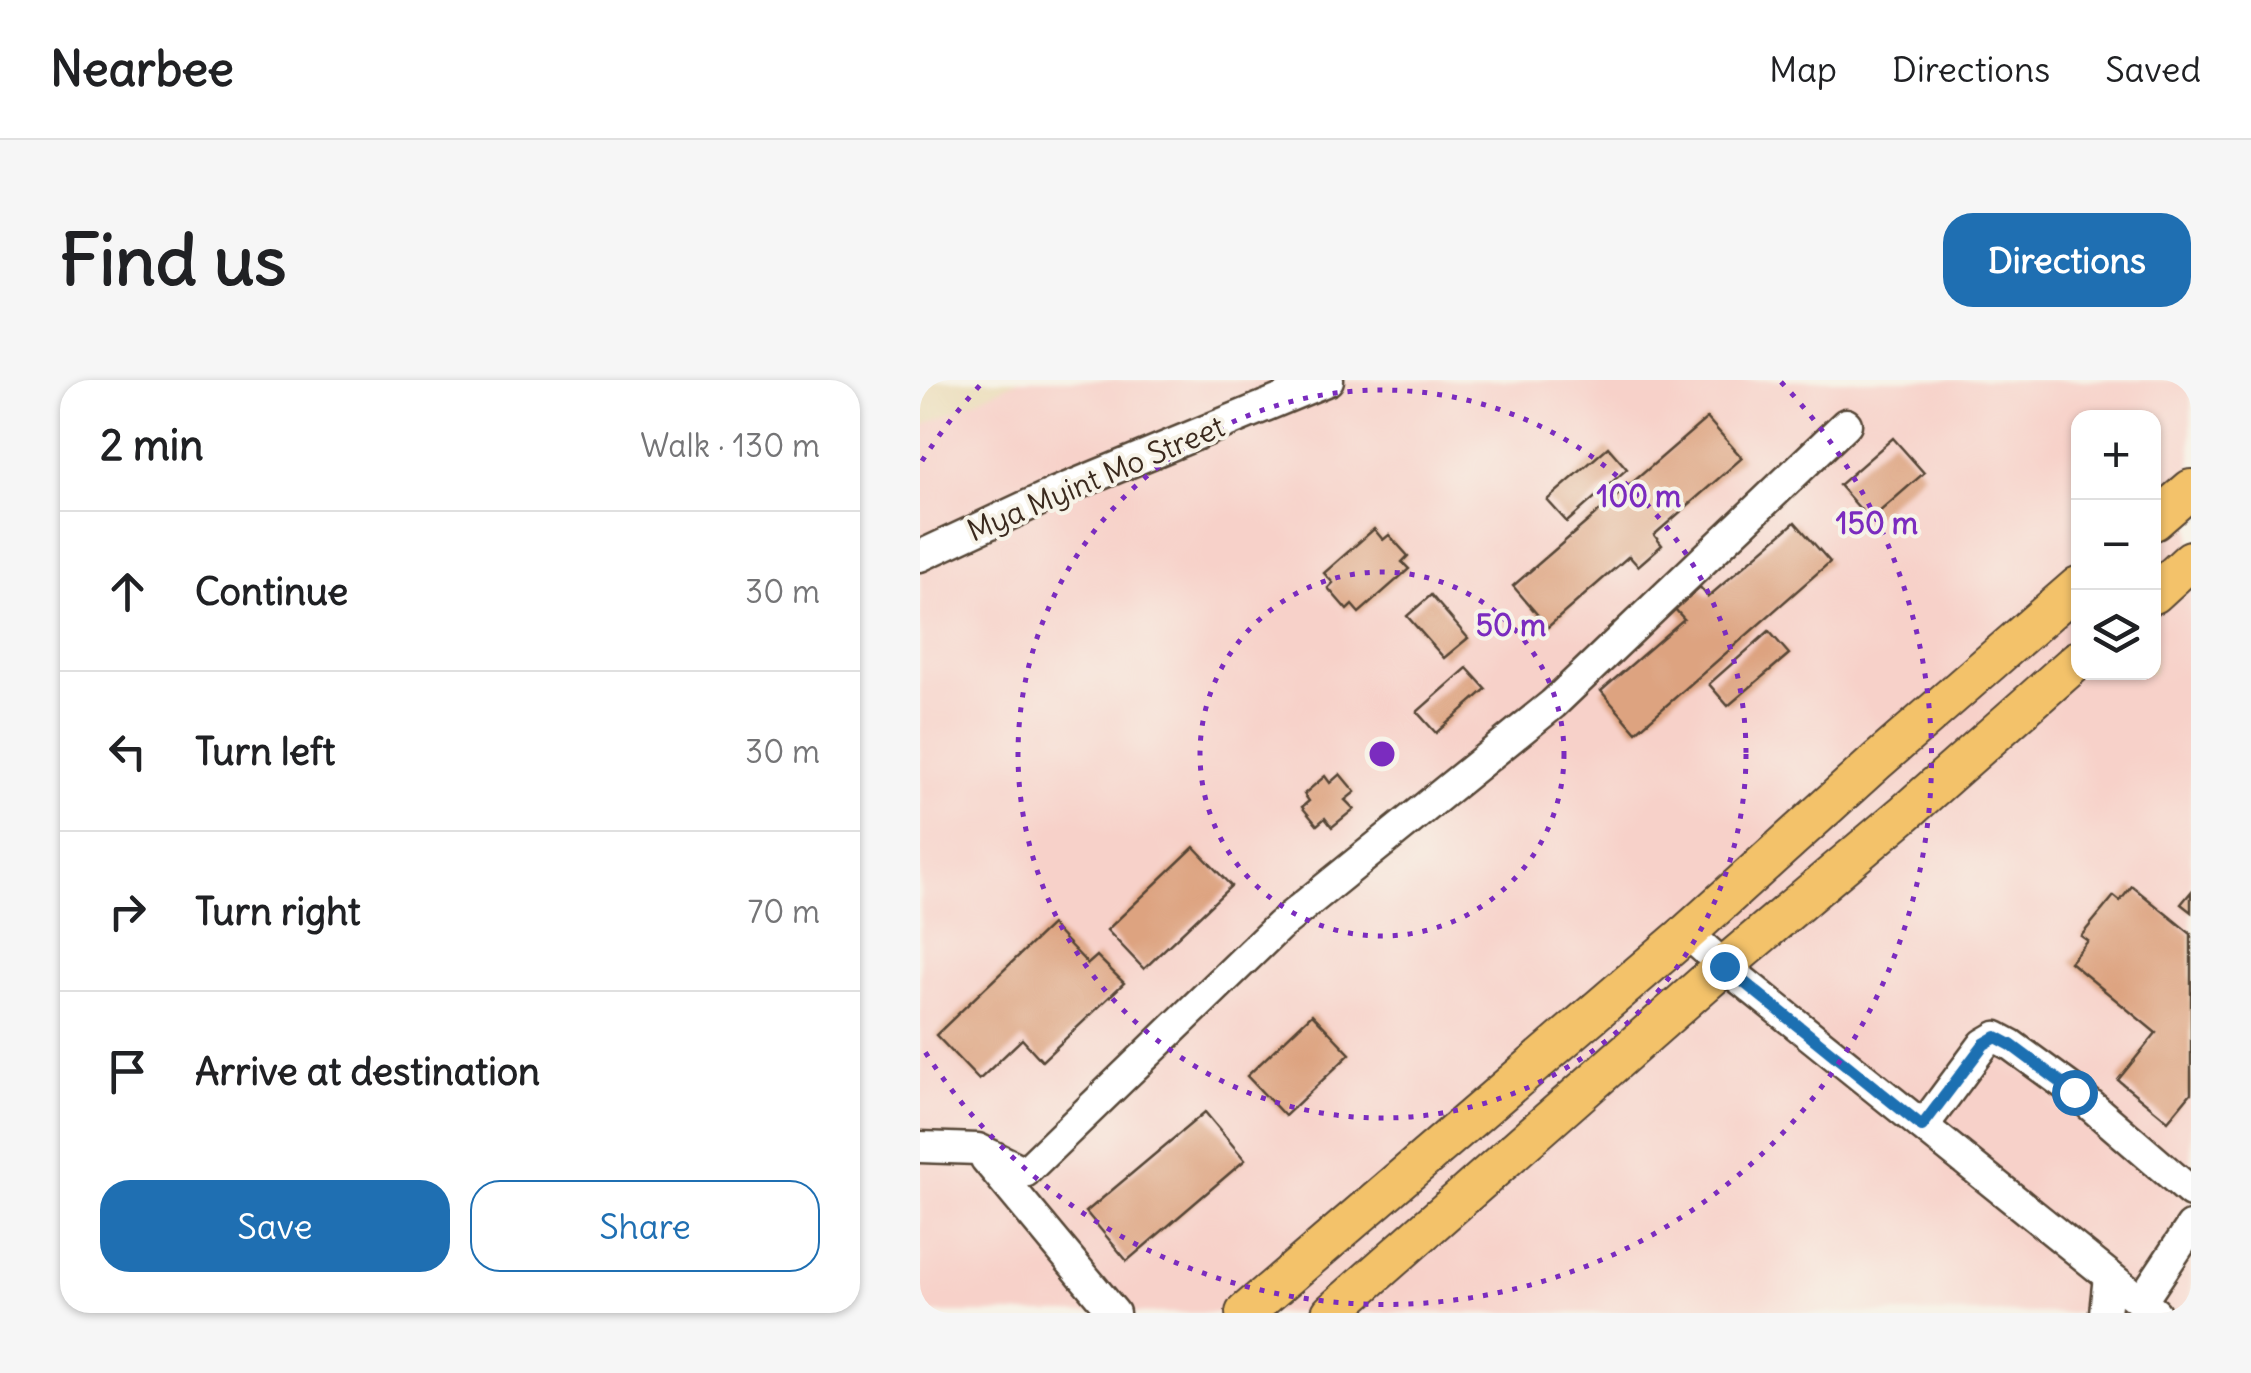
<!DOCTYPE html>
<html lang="en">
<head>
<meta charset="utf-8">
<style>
	body { margin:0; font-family:Delius,sans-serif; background:#f6f6f6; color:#202124 }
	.controls { position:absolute; right:30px; top:30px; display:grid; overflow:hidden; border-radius:20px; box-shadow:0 2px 8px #0004 }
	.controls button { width:90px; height:90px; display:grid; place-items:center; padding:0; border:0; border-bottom:2px solid #e0e0e0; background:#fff; color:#202124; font:50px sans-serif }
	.stop { position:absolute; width:30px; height:30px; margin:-22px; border:8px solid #1f6fb2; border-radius:50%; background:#fff }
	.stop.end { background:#1f6fb2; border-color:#fff; box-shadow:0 2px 10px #0008 }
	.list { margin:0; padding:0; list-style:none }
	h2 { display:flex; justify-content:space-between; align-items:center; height:130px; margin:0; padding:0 40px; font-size:42px }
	h2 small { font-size:32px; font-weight:400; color:#757577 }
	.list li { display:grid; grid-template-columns:65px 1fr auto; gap:30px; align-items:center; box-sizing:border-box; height:160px; padding:0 40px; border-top:2px solid #e0e0e0 }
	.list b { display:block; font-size:38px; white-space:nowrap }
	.list em { font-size:32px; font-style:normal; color:#757577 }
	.actions { display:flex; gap:20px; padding:30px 40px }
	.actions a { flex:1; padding:22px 0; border:2px solid #1f6fb2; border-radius:30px; text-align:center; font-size:35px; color:#1f6fb2 }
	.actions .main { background:#1f6fb2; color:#fff }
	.icon { flex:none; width:55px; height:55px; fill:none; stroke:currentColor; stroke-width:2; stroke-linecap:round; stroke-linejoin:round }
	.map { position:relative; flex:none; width:1271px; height:933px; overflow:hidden; border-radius:30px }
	header { display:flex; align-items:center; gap:60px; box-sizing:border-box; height:140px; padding:0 50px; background:#fff; border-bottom:2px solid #e0e0e0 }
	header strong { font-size:48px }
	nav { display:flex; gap:55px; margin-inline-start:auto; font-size:35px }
	.intro { display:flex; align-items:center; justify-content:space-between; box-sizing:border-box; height:240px; padding:0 60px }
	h1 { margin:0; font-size:70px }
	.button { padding:25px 45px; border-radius:30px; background:#1f6fb2; color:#fff; font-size:35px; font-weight:700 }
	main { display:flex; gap:60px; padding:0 60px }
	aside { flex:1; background:#fff; border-radius:30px; box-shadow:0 2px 8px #0004 }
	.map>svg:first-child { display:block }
	.built { fill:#f7d1c9; fill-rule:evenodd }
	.building { fill:#dda380 }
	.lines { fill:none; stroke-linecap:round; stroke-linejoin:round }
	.minor-casing { stroke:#554535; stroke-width:35 }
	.major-casing { stroke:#554535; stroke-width:42 }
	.minor { stroke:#fff; stroke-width:30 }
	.major { stroke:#f3c26a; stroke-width:38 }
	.route { stroke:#1f6fb2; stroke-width:12 }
	.ring { fill:none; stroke:#7b2cbf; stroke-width:5; stroke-dasharray:5 10 }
	.labels { text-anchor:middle; stroke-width:8; stroke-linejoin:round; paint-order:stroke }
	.street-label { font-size:30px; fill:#3b2a1e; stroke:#f7f3e8 }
	.centre { fill:#7b2cbf; stroke:#f7f3e8; stroke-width:5 }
	.ring-label { font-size:30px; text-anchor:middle; font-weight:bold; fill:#7b2cbf; stroke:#f7f3e8; stroke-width:8; stroke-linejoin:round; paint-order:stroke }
</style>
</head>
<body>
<header>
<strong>Nearbee</strong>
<nav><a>Map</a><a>Directions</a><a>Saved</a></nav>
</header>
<div class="intro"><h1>Find us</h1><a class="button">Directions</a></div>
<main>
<aside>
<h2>2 min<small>Walk · 130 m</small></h2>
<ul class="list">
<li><svg class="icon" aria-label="ahead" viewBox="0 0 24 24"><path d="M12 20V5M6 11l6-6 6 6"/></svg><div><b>Continue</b></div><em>30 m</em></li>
<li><svg class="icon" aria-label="left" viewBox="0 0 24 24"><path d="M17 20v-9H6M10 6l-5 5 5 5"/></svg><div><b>Turn left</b></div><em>30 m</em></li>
<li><svg class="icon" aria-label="right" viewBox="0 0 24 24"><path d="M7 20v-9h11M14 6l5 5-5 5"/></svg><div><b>Turn right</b></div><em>70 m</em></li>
<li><svg class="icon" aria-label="arrive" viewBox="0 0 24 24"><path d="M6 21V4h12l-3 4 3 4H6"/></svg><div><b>Arrive at destination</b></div></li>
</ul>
<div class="actions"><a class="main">Save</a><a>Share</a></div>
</aside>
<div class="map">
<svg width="1271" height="933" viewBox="0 0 1271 933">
	<rect width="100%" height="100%" fill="#f7f3e8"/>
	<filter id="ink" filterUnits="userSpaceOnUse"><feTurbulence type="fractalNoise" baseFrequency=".01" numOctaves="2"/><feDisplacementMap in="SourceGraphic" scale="20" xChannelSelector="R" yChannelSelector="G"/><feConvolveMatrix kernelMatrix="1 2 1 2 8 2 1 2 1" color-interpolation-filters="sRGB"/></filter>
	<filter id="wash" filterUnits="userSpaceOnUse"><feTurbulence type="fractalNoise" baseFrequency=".0048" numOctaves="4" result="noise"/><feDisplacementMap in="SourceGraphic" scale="40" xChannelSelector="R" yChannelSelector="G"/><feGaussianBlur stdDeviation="2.25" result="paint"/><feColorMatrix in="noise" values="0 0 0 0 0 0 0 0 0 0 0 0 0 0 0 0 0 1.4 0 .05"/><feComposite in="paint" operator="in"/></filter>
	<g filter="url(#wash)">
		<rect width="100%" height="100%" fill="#ebddba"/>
		<!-- built -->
		<path class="built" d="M99 0H1271V933H0V47ZM1158 38H1234V292H1158Z"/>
		<g id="blocks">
			<!-- building -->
			<g class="building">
				<path d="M787 38 822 78 734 155 742 165 718 186 709 176 628 247 593 206Z"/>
				<path d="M973 58 1004 93 950 140 919 105Z"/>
				<path d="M688 67 707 89 647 142 627 120Z"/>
				<path d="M875 142 910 182 716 352 681 311 764 239 755 229 780 207 788 217Z"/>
				<path d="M454 149 463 160 469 155 488 176 482 182 489 189 439 233 432 225 427 230 408 208 413 203 404 193Z"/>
				<path d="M511 215 548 258 524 278 487 236Z"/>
				<path d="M849 251 869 274 808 326 789 304Z"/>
				<path d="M547 288 566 309 516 353 497 332Z"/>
				<path d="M420 394 435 412 425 420 434 429 412 447 405 438 397 445 382 427 389 421 384 414 405 396 410 403Z"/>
				<path d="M274 467 311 506 224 589 187 550Z"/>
				<path d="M1212 506 1271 554V713L1248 741 1198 700 1236 653 1150 582 1168 561 1161 556 1194 516 1200 521Z"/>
				<path d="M1271 512V532L1261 524Z"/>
				<path d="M131 545 168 584 177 576 204 603 122 681 102 659 59 700 16 655Z"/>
				<path d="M392 634 430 674 365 736 327 696Z"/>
				<path d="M285 732 325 780 207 881 166 832Z"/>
			</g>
		</g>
	</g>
	<g filter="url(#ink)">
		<use href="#blocks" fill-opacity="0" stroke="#554535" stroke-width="2.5"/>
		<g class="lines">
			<!-- minor casing -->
			<g class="minor-casing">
				<g id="minor">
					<path d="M0 176 135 113 408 0"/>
					<path d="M767 553 804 586 1235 933"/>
					<path d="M1003 746 1064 664 1076 657 1091 665 1154 711 1271 812"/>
					<path d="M0 767 58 769 105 792 359 546 633 324 926 44"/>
					<path d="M66 779 194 933"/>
					<path d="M1221 922 1271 847"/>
					<path d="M1185 933 1189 896"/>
				</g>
			</g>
			<!-- major casing -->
			<g class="major-casing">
				<g id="major">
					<path d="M1234 141 1271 109"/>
					<path d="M1234 214 1271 180"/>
					<path d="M325 933 767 553 956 382 1158 206"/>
					<path d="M411 933 804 586 985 433 1158 280"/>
				</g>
			</g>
			<!-- minor -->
			<use href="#minor" class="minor"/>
			<!-- major -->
			<use href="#major" class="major"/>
		</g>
	</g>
	<g class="lines" filter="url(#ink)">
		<!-- route -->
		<path class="route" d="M804 586 1002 746 1064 664 1076 657 1091 665 1154 712"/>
	</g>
	<!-- distance rings -->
	<g class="ring">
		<circle cx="462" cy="374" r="182"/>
		<circle cx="462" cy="374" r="364"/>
		<path d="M2 81A546 546 0 0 1 63 2M861 2A546 546 0 1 1 2 667"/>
	</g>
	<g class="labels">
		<!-- street labels -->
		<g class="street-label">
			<text transform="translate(176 99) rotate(-23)" y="10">Mya Myint Mo Street</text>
		</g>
	</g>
	<circle cx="462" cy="374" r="15" class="centre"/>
	<g class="ring-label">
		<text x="719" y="127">100 m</text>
		<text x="957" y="154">150 m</text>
		<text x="591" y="256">50 m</text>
	</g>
</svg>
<div class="controls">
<button>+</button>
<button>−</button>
<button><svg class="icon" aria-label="layers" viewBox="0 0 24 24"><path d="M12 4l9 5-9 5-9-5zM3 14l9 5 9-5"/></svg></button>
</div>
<div class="stop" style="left:1154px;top:712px"></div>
<div class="stop end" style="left:804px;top:586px"></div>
</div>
</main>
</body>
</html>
